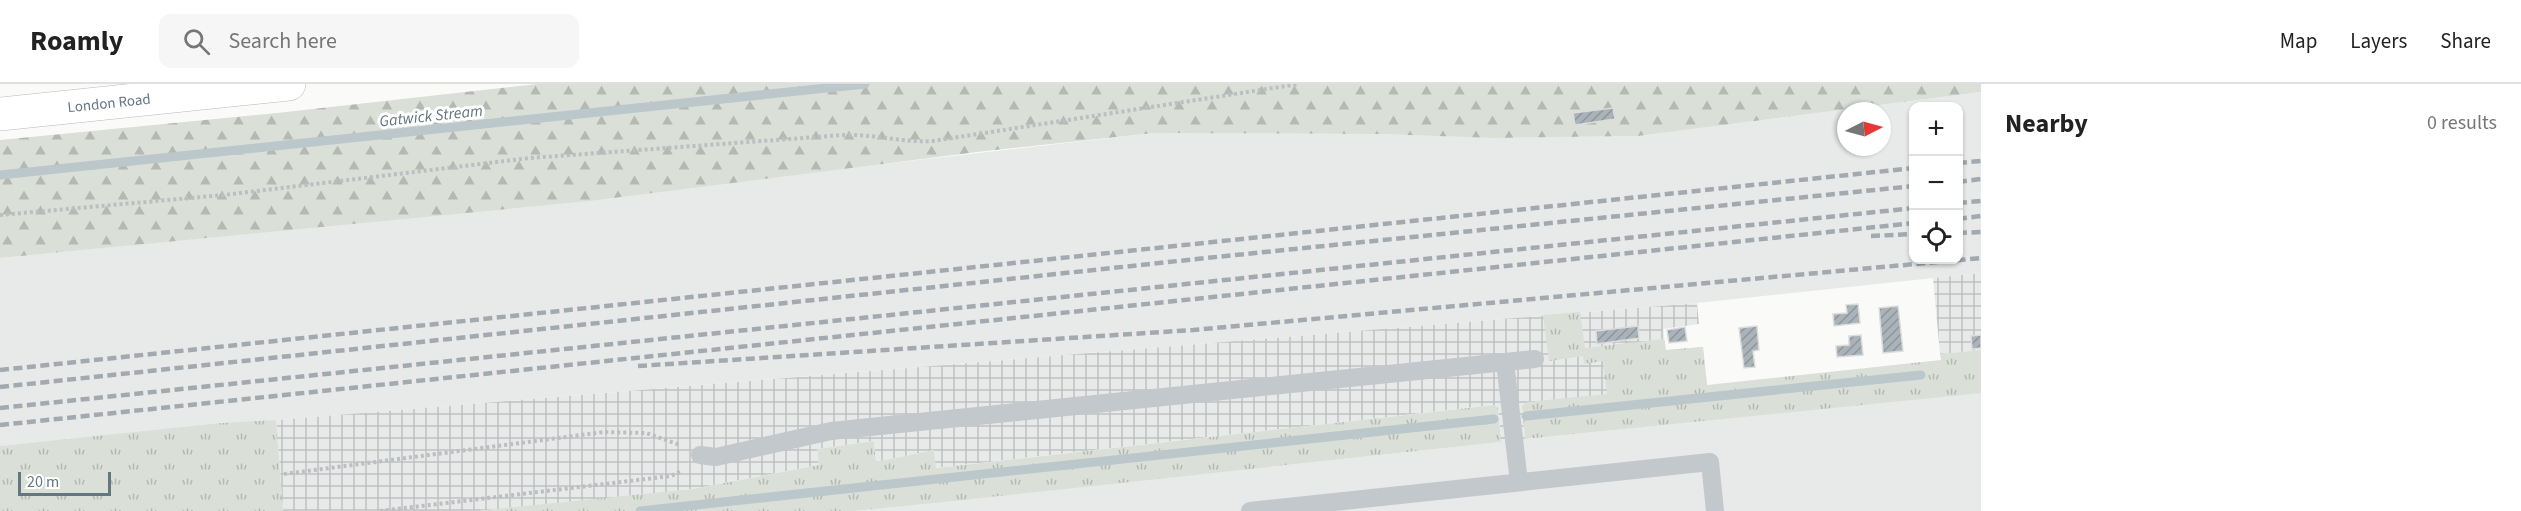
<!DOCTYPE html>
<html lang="en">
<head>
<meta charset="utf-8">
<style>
	body { margin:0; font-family:"Source Sans 3",sans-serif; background:#f6f6f6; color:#222 }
	.controls { position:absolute; right:18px; top:18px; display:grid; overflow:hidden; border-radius:12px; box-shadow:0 2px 4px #0004 }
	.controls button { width:54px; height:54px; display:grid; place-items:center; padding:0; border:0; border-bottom:2px solid #e0e0e0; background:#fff; color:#222; font:30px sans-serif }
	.compass { position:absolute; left:1837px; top:18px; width:54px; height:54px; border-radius:50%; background:#fff; box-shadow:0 2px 4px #0004; rotate:84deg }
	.scale { position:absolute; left:18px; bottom:15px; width:93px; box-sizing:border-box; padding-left:6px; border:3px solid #657683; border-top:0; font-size:16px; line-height:21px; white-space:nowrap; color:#657683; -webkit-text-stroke:4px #fff; paint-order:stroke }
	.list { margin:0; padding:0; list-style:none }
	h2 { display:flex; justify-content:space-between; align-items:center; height:78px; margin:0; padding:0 24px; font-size:26px }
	h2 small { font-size:20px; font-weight:400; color:#767676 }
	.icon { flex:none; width:33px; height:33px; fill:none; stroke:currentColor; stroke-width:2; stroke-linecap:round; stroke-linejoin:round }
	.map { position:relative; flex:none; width:1981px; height:427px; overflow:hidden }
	header { display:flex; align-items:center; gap:36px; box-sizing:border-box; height:84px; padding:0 30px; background:#fff; border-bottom:2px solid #e0e0e0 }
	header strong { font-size:28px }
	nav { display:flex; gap:33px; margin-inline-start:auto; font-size:21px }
	.search { width:420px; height:54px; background:#f6f6f6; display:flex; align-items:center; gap:15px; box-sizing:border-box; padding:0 21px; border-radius:12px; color:#767676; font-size:22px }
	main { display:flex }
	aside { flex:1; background:#fff }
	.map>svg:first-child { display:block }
	.built { fill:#e8e9e9; fill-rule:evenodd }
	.industrial { fill:url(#industrial-grid) }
	.grass { fill:url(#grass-tufts) }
	.forest { fill:url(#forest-firs) }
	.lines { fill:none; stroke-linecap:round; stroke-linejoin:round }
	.stream { stroke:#bbc7cb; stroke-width:9 }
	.building { fill:url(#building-hatch); stroke:#dcdcda; stroke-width:1.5 }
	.primary-casing { stroke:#b5babe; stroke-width:34 }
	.path { stroke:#bbbfc2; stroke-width:4; stroke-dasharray:3 3; stroke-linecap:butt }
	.service { stroke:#c3c8cc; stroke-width:18 }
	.primary { stroke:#fff; stroke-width:33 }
	.rail { stroke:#a2aab0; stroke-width:4.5; stroke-dasharray:9 4.5; stroke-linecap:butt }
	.labels { text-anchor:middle; stroke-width:6; stroke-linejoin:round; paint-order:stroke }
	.street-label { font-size:15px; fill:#657683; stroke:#fff }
	.water-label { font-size:16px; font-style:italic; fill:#60757c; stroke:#fff }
</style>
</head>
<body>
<header>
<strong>Roamly</strong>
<div class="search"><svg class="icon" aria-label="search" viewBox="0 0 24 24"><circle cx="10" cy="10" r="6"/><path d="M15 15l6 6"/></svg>Search here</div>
<nav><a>Map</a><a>Layers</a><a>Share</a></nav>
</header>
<main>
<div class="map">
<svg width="1981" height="427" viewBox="0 0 1981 427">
	<defs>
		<pattern id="industrial-grid" width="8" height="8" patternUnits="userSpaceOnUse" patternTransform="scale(1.5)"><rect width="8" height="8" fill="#e8e9e9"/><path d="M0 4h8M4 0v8" fill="none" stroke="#c0c1c2"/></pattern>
		<pattern id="grass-tufts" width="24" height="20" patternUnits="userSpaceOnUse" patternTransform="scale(1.5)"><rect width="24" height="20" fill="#dadfd7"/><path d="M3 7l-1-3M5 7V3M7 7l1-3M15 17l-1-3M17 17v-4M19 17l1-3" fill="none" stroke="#b4b9b4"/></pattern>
		<pattern id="forest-firs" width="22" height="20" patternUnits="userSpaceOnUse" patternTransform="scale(1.5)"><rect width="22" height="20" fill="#dadfd7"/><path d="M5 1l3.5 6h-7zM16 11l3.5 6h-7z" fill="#b4b9b4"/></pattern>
		<pattern id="building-hatch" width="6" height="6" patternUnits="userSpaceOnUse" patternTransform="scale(1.5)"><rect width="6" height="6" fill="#aab3b9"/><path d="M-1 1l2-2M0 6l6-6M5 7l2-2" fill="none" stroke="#8e969c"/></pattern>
	</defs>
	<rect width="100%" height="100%" fill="#fafaf8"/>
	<!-- built -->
	<g class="built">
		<path d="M1981 8V189L1697 219 276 336 0 362V174L426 132 1154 49 1379 50 1493 54 1638 52ZM1914 22H1958V176H1914ZM1846 27H1882V63H1846Z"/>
		<path d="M1981 308V427H854L1501 358 1500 351 1526 355Z"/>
	</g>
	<!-- industrial -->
	<g class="industrial">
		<path d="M1981 189V266L1940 270 1933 194Z"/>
		<path d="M1697 219 1699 240 1663 245 1666 266 1703 263 1707 301 1522 323 1525 355 1501 358 1498 324 1493 321 935 384 934 366 876 378 874 357 817 365 819 381 692 405 617 414 477 427H283L276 336Z"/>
	</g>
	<!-- grass -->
	<g class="grass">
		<path d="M1580 228 1585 264 1664 255 1666 266 1703 263 1707 301 1941 276 1940 270 1981 266V309L1525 355 1522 322 1527 318 1607 310 1603 277 1584 280 1583 272 1549 277 1543 231Z"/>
		<path d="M1494 321 1498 324 1501 358 934 419 854 427H477L692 405 819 381 817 365 874 357 876 378 934 366 936 384Z"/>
		<path d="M276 336 283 427H0V362L222 339Z"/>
	</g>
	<!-- forest -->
	<path class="forest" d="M537 0H1981V8L1638 52 1493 54 1379 50 1154 49 977 68 589 117 0 174V56L277 29Z"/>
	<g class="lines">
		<!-- stream -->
		<g class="stream">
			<path d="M0 91 865 0"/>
			<path d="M1526 332 1921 291"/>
			<path d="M640 427 1494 335"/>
		</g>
	</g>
	<!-- building -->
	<g class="building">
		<path d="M1613 24 1615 35 1575 41 1573 29Z"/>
		<path d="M1858 220 1860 239 1834 242 1833 230 1847 229 1846 221Z"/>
		<path d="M1898 222 1903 267 1883 269 1879 224Z"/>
		<path d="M1638 242 1639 254 1597 260 1596 247Z"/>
		<path d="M1757 242 1759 266 1753 267 1755 283 1744 284 1739 244Z"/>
		<path d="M1685 243 1687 257 1669 259 1667 246Z"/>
		<path d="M1861 251 1863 271 1837 273 1836 262 1849 261V252Z"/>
		<path d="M1981 251V264L1972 265 1971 252Z"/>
	</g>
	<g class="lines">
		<!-- primary casing -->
		<g class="primary-casing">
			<path id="primary" d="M0 30 289 0"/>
		</g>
		<!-- path -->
		<g class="path">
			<path d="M0 131 224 111 530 74 844 51C876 50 903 59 933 57L1299 0"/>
			<path d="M284 390 604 348 646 349 680 361"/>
			<path d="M380 427 671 392 682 387"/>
		</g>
		<!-- service -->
		<g class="service">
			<path d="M1505 278 1519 398"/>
			<path d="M700 371 716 373 831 347 1535 275"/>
			<path d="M1250 427 1710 378 1715 427"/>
		</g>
		<!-- primary -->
		<use href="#primary" class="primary"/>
		<!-- rail -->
		<g class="rail">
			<path d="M1958 79 1981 77"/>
			<path d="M1958 98 1981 95"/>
			<path d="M1958 119 1981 117"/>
			<path d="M1958 135 1981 132"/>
			<path d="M1958 149 1981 148"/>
			<path d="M1871 152 1914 150"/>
			<path d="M638 282 1193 246 1981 174"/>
			<path d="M0 286 1914 84"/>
			<path d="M0 303 1206 174 1914 102"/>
			<path d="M0 324 1914 124"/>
			<path d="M0 341 1914 139"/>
		</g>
	</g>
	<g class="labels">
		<!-- street labels -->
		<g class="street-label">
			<text transform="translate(109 19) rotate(-6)" y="5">London Road</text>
		</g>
		<!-- water labels -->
		<g class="water-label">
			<text transform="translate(431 31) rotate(-6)" y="6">Gatwick Stream</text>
		</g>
	</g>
</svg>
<div class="controls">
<button>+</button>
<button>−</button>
<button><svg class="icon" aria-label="locate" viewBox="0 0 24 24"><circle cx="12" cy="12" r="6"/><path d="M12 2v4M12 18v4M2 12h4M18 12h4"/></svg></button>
</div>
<svg class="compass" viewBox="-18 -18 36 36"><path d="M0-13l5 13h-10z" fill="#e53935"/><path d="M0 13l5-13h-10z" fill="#767676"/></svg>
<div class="scale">20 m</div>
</div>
<aside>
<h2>Nearby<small>0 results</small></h2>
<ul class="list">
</ul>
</aside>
</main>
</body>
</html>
